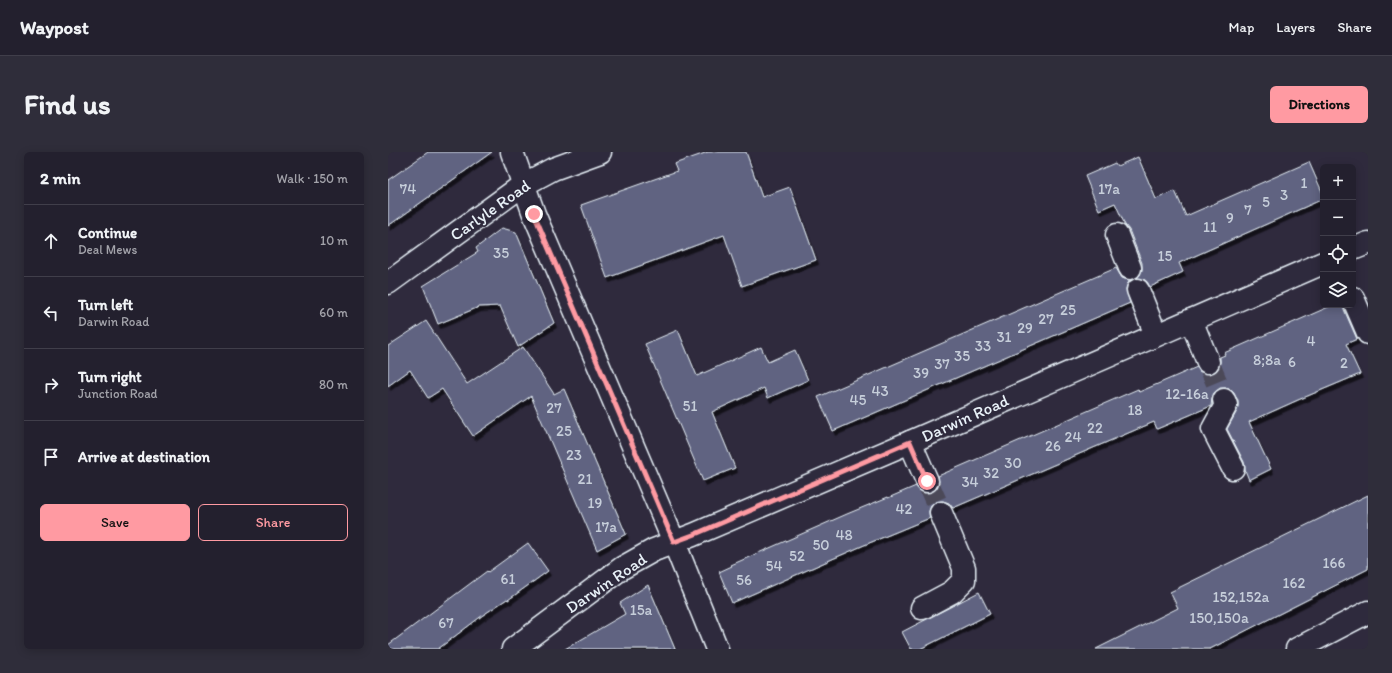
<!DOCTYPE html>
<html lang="en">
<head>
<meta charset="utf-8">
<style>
	body { margin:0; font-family:Itim,sans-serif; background:#2f2d3a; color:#f1f3f6 }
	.controls { position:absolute; right:12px; top:12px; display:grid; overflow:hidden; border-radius:6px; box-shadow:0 2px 10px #0003 }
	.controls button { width:36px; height:36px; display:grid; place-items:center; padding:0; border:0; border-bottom:1px solid #403e4a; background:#23202e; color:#f1f3f6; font:20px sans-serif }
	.stop { position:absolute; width:12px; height:12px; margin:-9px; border:3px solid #ff9aa2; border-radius:50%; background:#fff }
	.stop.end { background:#ff9aa2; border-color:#fff; box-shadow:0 1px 4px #0008 }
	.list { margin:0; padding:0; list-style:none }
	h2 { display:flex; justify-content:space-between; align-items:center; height:52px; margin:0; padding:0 16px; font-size:17px }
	h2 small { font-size:13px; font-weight:400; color:#a3a3aa }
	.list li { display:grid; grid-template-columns:26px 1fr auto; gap:12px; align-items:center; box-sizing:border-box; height:72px; padding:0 16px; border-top:1px solid #403e4a }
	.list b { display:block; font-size:15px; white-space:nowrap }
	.list p { margin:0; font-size:13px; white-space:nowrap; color:#a3a3aa }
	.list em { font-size:13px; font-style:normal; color:#a3a3aa }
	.actions { display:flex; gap:8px; padding:12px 16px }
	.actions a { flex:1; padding:9px 0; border:1px solid #ff9aa2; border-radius:6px; text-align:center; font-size:14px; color:#ff9aa2 }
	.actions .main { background:#ff9aa2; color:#111 }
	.icon { flex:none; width:22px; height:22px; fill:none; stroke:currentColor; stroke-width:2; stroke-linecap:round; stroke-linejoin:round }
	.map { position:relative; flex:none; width:980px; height:497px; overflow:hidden; border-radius:6px }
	header { display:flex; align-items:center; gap:24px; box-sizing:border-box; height:56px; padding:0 20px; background:#23202e; border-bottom:1px solid #403e4a }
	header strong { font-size:19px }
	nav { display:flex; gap:22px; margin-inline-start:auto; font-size:14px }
	.intro { display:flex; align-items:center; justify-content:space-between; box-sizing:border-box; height:96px; padding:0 24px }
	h1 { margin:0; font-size:28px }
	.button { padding:10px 18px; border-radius:6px; background:#ff9aa2; color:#111; font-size:14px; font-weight:700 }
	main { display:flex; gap:24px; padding:0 24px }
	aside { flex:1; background:#23202e; border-radius:6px; box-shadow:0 2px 10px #0003 }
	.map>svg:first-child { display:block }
	.building { fill:#606481; stroke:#e8f1f8; filter:url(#shadow) }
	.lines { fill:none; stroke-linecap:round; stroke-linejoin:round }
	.minor-tunnel { stroke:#4b4859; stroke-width:22; stroke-dasharray:22 11; stroke-linecap:butt }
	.minor-casing { stroke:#e8f1f8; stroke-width:25 }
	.minor { stroke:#2f2a3d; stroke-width:22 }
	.route { stroke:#ff9aa2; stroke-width:5 }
	.labels { text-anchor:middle; stroke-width:3; stroke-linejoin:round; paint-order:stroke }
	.number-label { font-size:15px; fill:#c6ceda }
	.street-label { font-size:17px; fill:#e8f1f8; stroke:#2f2a3d }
</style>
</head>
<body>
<header>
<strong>Waypost</strong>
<nav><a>Map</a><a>Layers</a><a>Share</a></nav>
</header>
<div class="intro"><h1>Find us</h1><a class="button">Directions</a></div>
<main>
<aside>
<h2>2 min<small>Walk · 150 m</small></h2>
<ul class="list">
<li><svg class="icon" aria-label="ahead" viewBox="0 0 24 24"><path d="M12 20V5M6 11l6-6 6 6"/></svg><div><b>Continue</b><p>Deal Mews</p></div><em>10 m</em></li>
<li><svg class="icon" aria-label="left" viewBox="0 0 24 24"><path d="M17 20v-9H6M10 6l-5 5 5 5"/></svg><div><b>Turn left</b><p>Darwin Road</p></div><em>60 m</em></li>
<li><svg class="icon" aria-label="right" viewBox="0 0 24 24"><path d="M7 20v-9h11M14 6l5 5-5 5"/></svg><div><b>Turn right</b><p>Junction Road</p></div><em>80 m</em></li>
<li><svg class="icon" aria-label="arrive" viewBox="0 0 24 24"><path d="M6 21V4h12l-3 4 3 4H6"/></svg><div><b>Arrive at destination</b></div></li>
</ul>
<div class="actions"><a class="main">Save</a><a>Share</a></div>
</aside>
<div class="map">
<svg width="980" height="497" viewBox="0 0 980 497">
	<defs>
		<filter id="shadow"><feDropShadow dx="2.5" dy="4.5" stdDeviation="0" flood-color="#0009"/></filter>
	</defs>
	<rect width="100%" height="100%" fill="#2f2a3d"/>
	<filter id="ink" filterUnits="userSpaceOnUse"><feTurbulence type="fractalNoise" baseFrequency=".025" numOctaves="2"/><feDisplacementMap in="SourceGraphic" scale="8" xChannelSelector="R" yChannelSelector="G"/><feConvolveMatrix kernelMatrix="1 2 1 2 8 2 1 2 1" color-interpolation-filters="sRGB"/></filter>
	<g filter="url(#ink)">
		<!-- building -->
		<g class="building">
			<path d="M40 0H104L0 74V28Z"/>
			<path d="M320 0H358L374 45 402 35 428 108 354 134 336 83 219 126 193 53 289 19 286 12Z"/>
			<path d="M750 5 768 47 787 39 798 64 921 10 935 42V47L791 111 795 120 762 135 757 128 749 126 752 123 754 118V111L741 78 737 73 727 51 711 58 697 24 727 11 729 14Z"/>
			<path d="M114 76 128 80 166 171 130 195 112 154 91 155 50 172 35 134 90 100 88 96Z"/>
			<path d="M728 116 734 126 740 128H743L740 131 738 137 742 151 445 279 430 245Z"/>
			<path d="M945 153H954L969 187 958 192 972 222 910 248 861 270 883 317 861 328 857 318 856 310 839 277 849 259 850 253V248L843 238 838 236H832L826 241 824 246 823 254 769 277 766 270 565 356 561 351 555 349 548 350 543 354 541 359 542 366 474 394 344 451 331 420 344 414 343 413 459 362 500 345V346L528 334 532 339 537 341H544L549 336 551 331 550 324 750 237 751 240 809 215 812 220 818 222 825 221 830 217 832 211V205L837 203 836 201Z"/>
			<path d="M38 169 79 232 135 195 166 242 176 237 238 382 209 398 143 244 85 284 54 237 40 246 22 218 0 234V194Z"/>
			<path d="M290 178 309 224 373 195 380 210 407 198 420 228 380 246 376 236 324 260 347 316 315 329 257 192Z"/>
			<path d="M980 343V417L822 497H708L790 456 782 440Z"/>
			<path d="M140 391 160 419 120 448 119 447 95 463 50 497H0V493L99 419 100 420Z"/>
			<path d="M260 433 287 497H177L237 462 232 451Z"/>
			<path d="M591 440 602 462 532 497H523L514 480Z"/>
		</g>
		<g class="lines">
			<!-- minor-tunnel -->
			<g class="minor-tunnel">
				<path d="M820 210 836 248"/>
				<path d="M539 329 553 361"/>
			</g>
			<!-- minor casing -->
			<g class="minor-casing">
				<g id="minor">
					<path d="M124 0 146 62 286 390 329 497"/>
					<path d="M729 83 742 116"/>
					<path d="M965 97 980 91"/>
					<path d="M0 131 135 33 165 17 212 0"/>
					<path d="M750 138 768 183"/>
					<path d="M965 146 980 181"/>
					<path d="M803 168 820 210"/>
					<path d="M836 248 838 253 825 277 845 316"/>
					<path d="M522 290 539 329"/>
					<path d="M534 456 564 440 576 428V416L553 361"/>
					<path d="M125 497 234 416 266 398 305 383 522 290 935 111"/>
					<path d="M909 497 980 460"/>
				</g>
			</g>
			<!-- minor -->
			<use href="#minor" class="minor"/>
		</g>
	</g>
	<g class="lines" filter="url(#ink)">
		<!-- route -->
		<path class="route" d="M146 62 286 390 305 383 522 290 539 329"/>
	</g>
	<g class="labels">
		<!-- number labels -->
		<g class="number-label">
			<text x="916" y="36">1</text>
			<text x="20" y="42">74</text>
			<text x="721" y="42">17a</text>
			<text x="896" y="48">3</text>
			<text x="878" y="55">5</text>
			<text x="860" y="63">7</text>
			<text x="842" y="71">9</text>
			<text x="822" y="80">11</text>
			<text x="113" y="106">35</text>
			<text x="777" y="109">15</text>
			<text x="680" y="163">25</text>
			<text x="658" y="172">27</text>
			<text x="637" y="181">29</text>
			<text x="616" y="190">31</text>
			<text x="923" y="194">4</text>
			<text x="595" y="199">33</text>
			<text x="574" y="209">35</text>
			<text x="879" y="213">8;8a</text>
			<text x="904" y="215">6</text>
			<text x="956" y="216">2</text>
			<text x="554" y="217">37</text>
			<text x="533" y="226">39</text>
			<text x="492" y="244">43</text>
			<text x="799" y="247">12-16a</text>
			<text x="470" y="253">45</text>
			<text x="302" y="259">51</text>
			<text x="166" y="261">27</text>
			<text x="747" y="263">18</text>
			<text x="707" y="281">22</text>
			<text x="176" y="284">25</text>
			<text x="685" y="290">24</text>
			<text x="665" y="299">26</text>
			<text x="186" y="308">23</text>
			<text x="625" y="316">30</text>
			<text x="603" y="326">32</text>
			<text x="197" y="332">21</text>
			<text x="582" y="335">34</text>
			<text x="207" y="356">19</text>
			<text x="516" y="362">42</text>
			<text x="218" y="380">17a</text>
			<text x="456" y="388">48</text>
			<text x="433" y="398">50</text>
			<text x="409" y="409">52</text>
			<text x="946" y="416">166</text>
			<text x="386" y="419">54</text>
			<text x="120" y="432">61</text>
			<text x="356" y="433">56</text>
			<text x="906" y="436">162</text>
			<text x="853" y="450">152,152a</text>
			<text x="253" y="463">15a</text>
			<text x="831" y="471">150,150a</text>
			<text x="58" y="476">67</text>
		</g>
		<!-- street labels -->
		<g class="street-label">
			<text transform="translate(102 58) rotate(-35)" y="6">Carlyle Road</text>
			<text transform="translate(577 266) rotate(-24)" y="6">Darwin Road</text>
			<text transform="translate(218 431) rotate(-34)" y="6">Darwin Road</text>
		</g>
	</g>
</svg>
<div class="controls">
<button>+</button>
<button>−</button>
<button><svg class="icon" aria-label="locate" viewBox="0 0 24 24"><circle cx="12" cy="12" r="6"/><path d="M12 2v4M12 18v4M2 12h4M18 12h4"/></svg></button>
<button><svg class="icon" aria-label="layers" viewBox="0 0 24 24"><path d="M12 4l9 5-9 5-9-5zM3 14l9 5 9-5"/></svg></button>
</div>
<div class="stop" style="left:539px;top:329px"></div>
<div class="stop end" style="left:146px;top:62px"></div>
</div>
</main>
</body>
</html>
